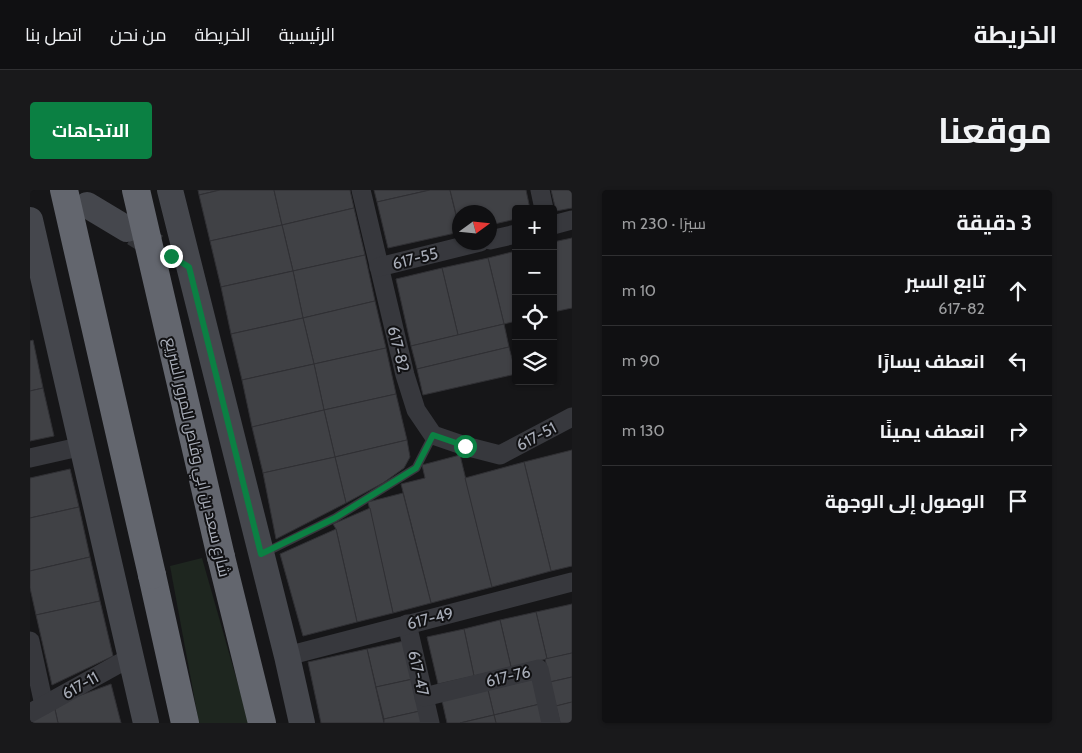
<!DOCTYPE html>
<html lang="ar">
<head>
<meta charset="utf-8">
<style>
	body { margin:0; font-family:Cabin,Cairo,sans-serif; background:#19191b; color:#f1f3f6; direction:rtl }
	.controls { position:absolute; right:15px; top:15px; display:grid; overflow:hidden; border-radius:5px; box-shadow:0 1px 4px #0004 }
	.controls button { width:45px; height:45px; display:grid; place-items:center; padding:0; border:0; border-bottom:1px solid #303032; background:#101012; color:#f1f3f6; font:25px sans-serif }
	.compass { position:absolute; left:422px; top:15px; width:45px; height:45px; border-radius:50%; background:#101012; box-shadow:0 1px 4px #0004; rotate:75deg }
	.stop { position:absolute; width:15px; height:15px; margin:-11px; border:4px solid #0b8043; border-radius:50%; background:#fff }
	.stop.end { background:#0b8043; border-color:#fff; box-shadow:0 1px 5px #0008 }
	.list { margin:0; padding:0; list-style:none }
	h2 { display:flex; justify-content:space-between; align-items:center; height:65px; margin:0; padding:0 20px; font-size:21px }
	h2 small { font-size:16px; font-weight:400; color:#9c9d9f }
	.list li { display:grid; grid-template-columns:32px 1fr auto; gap:15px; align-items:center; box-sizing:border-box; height:70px; padding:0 20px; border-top:1px solid #303032 }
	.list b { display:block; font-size:19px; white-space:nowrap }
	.list p { margin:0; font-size:16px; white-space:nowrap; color:#9c9d9f }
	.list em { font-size:16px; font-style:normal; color:#9c9d9f }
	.icon { flex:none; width:28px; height:28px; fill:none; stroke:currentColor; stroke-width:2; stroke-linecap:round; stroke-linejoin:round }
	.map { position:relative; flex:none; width:542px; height:533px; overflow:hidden; direction:ltr; border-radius:5px }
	header { display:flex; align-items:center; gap:30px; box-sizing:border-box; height:70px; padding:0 25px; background:#101012; border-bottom:1px solid #303032 }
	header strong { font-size:24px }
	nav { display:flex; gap:28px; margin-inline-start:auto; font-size:18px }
	.intro { display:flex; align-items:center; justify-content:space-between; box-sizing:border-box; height:120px; padding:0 30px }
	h1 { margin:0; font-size:35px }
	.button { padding:12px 22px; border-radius:5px; background:#0b8043; color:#fff; font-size:18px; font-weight:700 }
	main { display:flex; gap:30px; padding:0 30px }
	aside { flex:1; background:#101012; border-radius:5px; box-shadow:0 1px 4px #0004 }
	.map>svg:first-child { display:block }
	.green { fill:#1e261f }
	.building { fill:#404145; stroke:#303034 }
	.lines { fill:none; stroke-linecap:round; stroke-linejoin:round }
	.secondary-tunnel { stroke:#333438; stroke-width:26; stroke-dasharray:26 13; stroke-linecap:butt }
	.lane { stroke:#37383d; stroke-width:9 }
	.street { stroke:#37383d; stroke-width:19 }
	.secondary { stroke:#45474d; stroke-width:26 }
	.highway { stroke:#63666e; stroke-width:28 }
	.highway-bridge { stroke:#63666e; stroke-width:28 }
	.route { stroke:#0b8043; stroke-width:6 }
	.labels { text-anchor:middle; stroke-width:4; stroke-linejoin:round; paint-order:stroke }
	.street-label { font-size:16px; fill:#a8adb8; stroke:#111113 }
</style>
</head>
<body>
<header>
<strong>الخريطة</strong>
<nav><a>الرئيسية</a><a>الخريطة</a><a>من نحن</a><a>اتصل بنا</a></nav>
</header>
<div class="intro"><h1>موقعنا</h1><a class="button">الاتجاهات</a></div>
<main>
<aside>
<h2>3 دقيقة<small>سيرًا · 230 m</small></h2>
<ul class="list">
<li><svg class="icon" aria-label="ahead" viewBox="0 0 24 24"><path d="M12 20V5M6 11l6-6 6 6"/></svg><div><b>تابع السير</b><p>617-82</p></div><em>10 m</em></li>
<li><svg class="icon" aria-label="left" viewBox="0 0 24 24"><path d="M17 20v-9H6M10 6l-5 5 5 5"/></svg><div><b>انعطف يسارًا</b></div><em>90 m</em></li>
<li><svg class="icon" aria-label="right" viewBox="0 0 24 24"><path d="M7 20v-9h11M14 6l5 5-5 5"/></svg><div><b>انعطف يمينًا</b></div><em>130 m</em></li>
<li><svg class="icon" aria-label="arrive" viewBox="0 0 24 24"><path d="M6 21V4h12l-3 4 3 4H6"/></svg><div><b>الوصول إلى الوجهة</b></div></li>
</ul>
</aside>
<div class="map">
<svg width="542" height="533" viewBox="0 0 542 533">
	<rect width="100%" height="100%" fill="#161618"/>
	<!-- green -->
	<path class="green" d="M172 368 219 533H169L140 376Z"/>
	<!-- building -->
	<g class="building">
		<path d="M168 0H190L169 5Z"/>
		<path d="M190 0H244L252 35 180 51 169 5Z"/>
		<path d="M244 0H320L324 18 252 35Z"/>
		<path d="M344 0H400L347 12Z"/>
		<path d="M400 0H420L430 42 358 58 347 12Z"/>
		<path d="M420 0H496L500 19H486V29L460 35V22H430V40Z"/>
		<path d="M521 0H542V18L526 21Z"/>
		<path d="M324 18 335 65 263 81 252 35Z"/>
		<path d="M252 35 263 81 191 97 180 51Z"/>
		<path d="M542 48V118L523 122V52Z"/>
		<path d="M486 61V131L474 134 458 68Z"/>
		<path d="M335 65 345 111 273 128 263 81Z"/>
		<path d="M458 68 474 134 428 145 412 78Z"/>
		<path d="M412 78 428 145 381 156 366 89Z"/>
		<path d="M263 81 273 128 201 144 191 97Z"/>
		<path d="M345 111 356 158 284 174 273 128Z"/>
		<path d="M273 128 284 174 212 190 201 144Z"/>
		<path d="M474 134 479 157 387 179 381 156Z"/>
		<path d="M3 150 13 198 0 201V151Z"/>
		<path d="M479 157 486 184 393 205 387 179Z"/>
		<path d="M356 158 366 204 294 220 284 174Z"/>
		<path d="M284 174 294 220 222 237 212 190Z"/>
		<path d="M13 198 24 246 0 251V201Z"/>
		<path d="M366 204 377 250 305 267 294 220Z"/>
		<path d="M294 220 305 267 233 283 222 237Z"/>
		<path d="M377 250 380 267 374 278 353 293 316 313 305 267Z"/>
		<path d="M542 260V376L521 381 494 272Z"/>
		<path d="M430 265 462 397 401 413 371 294 395 288 392 275Z"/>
		<path d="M305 267 316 313 246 349 233 283Z"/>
		<path d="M494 272 521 381 462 397 435 288Z"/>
		<path d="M40 279 49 317 0 328V288Z"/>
		<path d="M373 303 401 413 363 423 338 312Z"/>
		<path d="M49 317 60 367 0 381V328Z"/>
		<path d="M340 318 363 423 327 432 306 339 303 334Z"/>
		<path d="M306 339 327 432 273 446 250 364Z"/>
		<path d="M60 367 70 411 6 425 0 398V381Z"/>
		<path d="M70 411 83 466 22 495 6 425Z"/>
		<path d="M542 414V463L517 469 506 422Z"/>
		<path d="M506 422 517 469 481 477 470 430Z"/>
		<path d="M470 430 481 477 444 486 434 439Z"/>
		<path d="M434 439 444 486 408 494 397 447Z"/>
		<path d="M374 451 383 489 346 497 337 459Z"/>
		<path d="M337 459 354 533H291L278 472Z"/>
		<path d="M542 463V487L520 492 515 469Z"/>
		<path d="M542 487V512L526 516 520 492Z"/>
		<path d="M383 489 390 521 354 529 346 497Z"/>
		<path d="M504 489 510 514 464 525 458 500Z"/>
		<path d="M81 494 91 533H28L24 515Z"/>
		<path d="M458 500 464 525 430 533H417L412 511Z"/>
		<path d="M542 512V533H530L526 516Z"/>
		<path d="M510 514 514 533H466L464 525Z"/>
		<path d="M24 515 28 533H0V529Z"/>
		<path d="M390 521 393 533H354V529Z"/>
		<path d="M464 525 466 533H430Z"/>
	</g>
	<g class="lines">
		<!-- secondary-tunnel -->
		<path class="secondary-tunnel" d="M104 43 141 66"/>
		<!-- lane -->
		<path class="lane" d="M234 363 305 328 386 278 403 245"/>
		<!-- street -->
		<g class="street">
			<path d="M331 0 375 185 386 220 403 245 435 256 470 265 542 227"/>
			<path d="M510 0 514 19"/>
			<path d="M523 35 542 30"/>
			<path d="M460 50 486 44"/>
			<path d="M349 77 450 52"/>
			<path d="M0 268 53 256"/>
			<path d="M377 434 400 533"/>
			<path d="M0 451 14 515"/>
			<path d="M257 466 542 392"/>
			<path d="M394 507 509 479 521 533"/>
			<path d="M0 523 101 467"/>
		</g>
		<!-- secondary -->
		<g class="secondary">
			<path d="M140 0 257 466 272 533"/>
			<path d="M57 15 97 39"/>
			<path d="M0 30 116 533"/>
		</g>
		<!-- highway -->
		<g class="highway">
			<path d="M191 367 232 533"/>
			<path d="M122 385 155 533"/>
		</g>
		<!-- highway-bridge -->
		<g class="highway-bridge">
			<path d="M34 0 122 385"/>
			<path d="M106 0 191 367"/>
		</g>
	</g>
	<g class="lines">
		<!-- route -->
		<path class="route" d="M141 66 159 77 231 364 305 328 386 278 403 245 435 256"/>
	</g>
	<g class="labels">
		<!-- street labels -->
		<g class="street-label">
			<text transform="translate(385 68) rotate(-14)" y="6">617-55</text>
			<text transform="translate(369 159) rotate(76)" y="6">617-82</text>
			<text transform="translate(506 246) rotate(-28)" y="6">617-51</text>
			<text transform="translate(168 267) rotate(77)" y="6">شارع سعد بن ابي وقاص للمرور السريع</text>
			<text transform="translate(400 428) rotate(-14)" y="6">617-49</text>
			<text transform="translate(389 483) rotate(77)" y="6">617-47</text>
			<text transform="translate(478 486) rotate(-13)" y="6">617-76</text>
			<text transform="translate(50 495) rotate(-29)" y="6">617-11</text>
		</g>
	</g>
</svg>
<div class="controls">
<button>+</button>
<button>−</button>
<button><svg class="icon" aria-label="locate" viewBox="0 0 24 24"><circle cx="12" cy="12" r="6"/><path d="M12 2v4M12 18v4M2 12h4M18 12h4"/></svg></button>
<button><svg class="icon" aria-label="layers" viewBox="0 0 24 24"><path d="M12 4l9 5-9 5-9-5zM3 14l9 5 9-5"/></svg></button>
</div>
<svg class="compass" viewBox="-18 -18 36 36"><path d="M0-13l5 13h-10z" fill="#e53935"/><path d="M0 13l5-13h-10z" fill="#9c9d9f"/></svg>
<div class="stop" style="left:435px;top:256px"></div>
<div class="stop end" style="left:141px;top:66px"></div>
</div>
</main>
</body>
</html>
